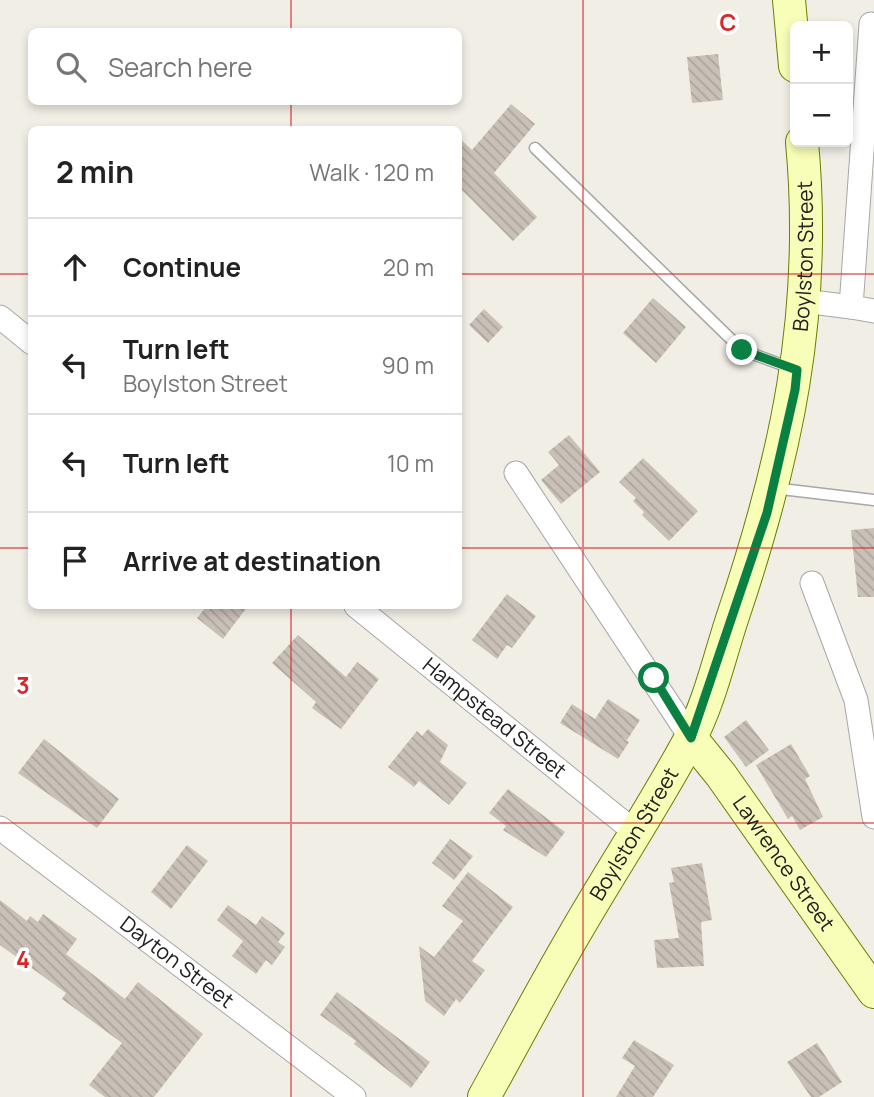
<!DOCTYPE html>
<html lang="en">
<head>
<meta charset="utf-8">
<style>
	body { margin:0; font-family:Manrope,sans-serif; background:#f2f2f2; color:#222 }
	.controls { position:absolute; right:21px; top:21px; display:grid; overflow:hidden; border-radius:10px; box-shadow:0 4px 10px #0003 }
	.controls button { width:63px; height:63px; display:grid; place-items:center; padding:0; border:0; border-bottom:2px solid #e0e0e0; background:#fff; color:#222; font:35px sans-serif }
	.stop { position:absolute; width:21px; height:21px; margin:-16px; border:5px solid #0b8043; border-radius:50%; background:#fff }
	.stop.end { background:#0b8043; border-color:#fff; box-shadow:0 2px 7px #0008 }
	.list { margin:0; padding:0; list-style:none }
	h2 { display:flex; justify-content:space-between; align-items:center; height:91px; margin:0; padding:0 28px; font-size:30px }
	h2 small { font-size:23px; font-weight:400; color:#767676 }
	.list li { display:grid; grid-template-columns:46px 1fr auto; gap:21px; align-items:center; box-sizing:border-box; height:98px; padding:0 28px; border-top:2px solid #e0e0e0 }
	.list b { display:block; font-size:26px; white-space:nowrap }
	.list p { margin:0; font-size:23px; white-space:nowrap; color:#767676 }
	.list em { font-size:23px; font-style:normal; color:#767676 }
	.icon { flex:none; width:38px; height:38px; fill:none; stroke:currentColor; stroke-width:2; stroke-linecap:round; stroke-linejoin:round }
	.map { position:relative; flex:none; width:874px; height:1097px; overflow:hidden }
	.search { position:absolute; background:#fff; box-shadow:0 4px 10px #0003; left:28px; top:28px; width:434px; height:77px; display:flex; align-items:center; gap:18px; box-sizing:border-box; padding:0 24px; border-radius:10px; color:#767676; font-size:26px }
	.panel { position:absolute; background:#fff; box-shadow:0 4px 10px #0003; left:28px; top:126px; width:434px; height:483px; border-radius:10px }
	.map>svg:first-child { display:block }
	.building { fill:url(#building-back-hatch) }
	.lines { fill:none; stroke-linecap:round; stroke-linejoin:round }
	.lane-casing { stroke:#a7a7a7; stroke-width:13 }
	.street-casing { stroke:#a7a7a7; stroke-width:25 }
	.secondary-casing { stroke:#6c7e00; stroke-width:34 }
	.lane { stroke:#fff; stroke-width:10 }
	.street { stroke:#fff; stroke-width:23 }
	.secondary { stroke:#f8fdb7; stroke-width:32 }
	.route { stroke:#0b8043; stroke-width:9 }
	.grid { fill:none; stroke:#d62828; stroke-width:2; stroke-opacity:0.55 }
	.labels { text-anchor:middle; stroke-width:7; stroke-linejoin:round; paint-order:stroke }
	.street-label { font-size:21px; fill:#202020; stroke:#fff }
	.grid-label { font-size:23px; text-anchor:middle; font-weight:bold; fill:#d62828; stroke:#fff; stroke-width:7; stroke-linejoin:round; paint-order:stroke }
</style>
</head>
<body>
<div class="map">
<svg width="874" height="1097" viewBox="0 0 874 1097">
	<defs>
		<pattern id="building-back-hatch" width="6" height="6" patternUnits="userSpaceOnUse" patternTransform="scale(1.75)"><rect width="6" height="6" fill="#c9c0b8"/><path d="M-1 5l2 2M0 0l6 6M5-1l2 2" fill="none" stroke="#aca59e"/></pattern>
	</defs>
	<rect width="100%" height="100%" fill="#f1eee6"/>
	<!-- building -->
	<g class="building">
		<path d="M718 54 723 100 692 103 687 57Z"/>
		<path d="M511 104 535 124 494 173 537 217 513 241 458 186V137L472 150Z"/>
		<path d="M653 298 686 327 656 363 623 333Z"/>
		<path d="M484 309 503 327 488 343 469 325Z"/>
		<path d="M569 435 600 472 561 504 541 480 559 465 548 452Z"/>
		<path d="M643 458 698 511 669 541 642 515 644 512 633 501 636 498 619 482Z"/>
		<path d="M874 528V597H858L851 530Z"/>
		<path d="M507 594 536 616 512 648 507 645 497 659 472 640Z"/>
		<path d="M207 606H248L223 639 197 618Z"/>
		<path d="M298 635 346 677 357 662 379 679 341 729 312 708 316 702 272 663Z"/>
		<path d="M608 699 640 720 627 740 621 737 629 742 618 759 560 723 572 704 595 719Z"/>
		<path d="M746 720 769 750 746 767 724 737Z"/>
		<path d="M428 729 448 745 440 762 467 783 449 805 419 781 414 787 388 767 417 731 422 736Z"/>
		<path d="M44 739 119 799 97 828 18 773Z"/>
		<path d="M791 744 810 776 805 779 823 817 800 830 792 816 788 819 756 765Z"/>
		<path d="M508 789 565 832 546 857 503 830 506 826 489 813Z"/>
		<path d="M450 839 473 856 454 880 432 863Z"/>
		<path d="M187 845 208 861 171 909 151 892Z"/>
		<path d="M702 863 712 920 701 922 704 966 657 968 654 940 679 938 669 883 674 882 671 868Z"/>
		<path d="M468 872 513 907 472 961 485 970 460 1003 456 999 444 1016 425 1001 419 946 434 957 463 921 442 906Z"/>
		<path d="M0 900 27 921 30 916 38 922 43 914 77 939 66 954 125 999 138 982 203 1034 154 1097H105L89 1085 122 1043 62 999 66 993 0 945Z"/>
		<path d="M228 905 256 925 262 916 285 933 278 942 285 947 272 965 266 960 256 974 232 956 243 941 217 920Z"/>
		<path d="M337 992 430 1062 411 1088 354 1044 356 1041 320 1015Z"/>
		<path d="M634 1040 674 1065 653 1097H616L635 1066 622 1058Z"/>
		<path d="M817 1043 842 1082 819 1097H811L787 1062Z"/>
	</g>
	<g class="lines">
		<!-- lane casing -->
		<g class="lane-casing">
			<g id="lane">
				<path d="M535 148 742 350 791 368"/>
				<path d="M773 488 874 500"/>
			</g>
		</g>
		<!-- street casing -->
		<g class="street-casing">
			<g id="street">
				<path d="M804 301 851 307 871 24"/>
				<path d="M851 307 874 311"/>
				<path d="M0 317 32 343"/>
				<path d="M516 473 691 738"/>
				<path d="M812 583 856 700 874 817"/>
				<path id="s1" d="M356 606 635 832"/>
				<path id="s2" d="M0 828 354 1097"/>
			</g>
		</g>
		<!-- secondary casing -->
		<g class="secondary-casing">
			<g id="secondary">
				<path d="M789 0 795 66"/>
				<path id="s3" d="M691 738 721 775 874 992"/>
				<path id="s4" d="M484 1097C514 1043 543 988 574 935 612 869 654 806 690 739 709 703 719 659 732 619 786 459 818 313 802 142"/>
			</g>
		</g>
		<!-- lane -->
		<use href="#lane" class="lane"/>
		<!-- street -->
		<use href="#street" class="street"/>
		<!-- secondary -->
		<use href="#secondary" class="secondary"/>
	</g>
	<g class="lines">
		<!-- route -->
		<path class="route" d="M654 678 691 738 767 513 795 390 797 370 742 350"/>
	</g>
	<!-- grid -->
	<path class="grid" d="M291 0V32M583 0V1097M291 102V130M0 274H32M458 274H874M0 548H32M458 548H874M291 606V1097M0 823H874"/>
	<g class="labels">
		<!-- street labels -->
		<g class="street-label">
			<text dy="7" stroke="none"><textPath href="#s4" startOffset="912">Boylston Street</textPath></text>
			<text dy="7" stroke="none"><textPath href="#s1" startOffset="178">Hampstead Street</textPath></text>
			<text dy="7" stroke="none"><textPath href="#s4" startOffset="303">Boylston Street</textPath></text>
			<text dy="7" stroke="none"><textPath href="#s3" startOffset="156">Lawrence Street</textPath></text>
			<text dy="7" stroke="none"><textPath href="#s2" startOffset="222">Dayton Street</textPath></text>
		</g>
	</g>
	<g class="grid-label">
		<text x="728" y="31">C</text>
		<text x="23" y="694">3</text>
		<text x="23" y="968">4</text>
	</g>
</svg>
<div class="controls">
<button>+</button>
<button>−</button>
</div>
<div class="stop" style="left:654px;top:678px"></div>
<div class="stop end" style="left:742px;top:350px"></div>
<div class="search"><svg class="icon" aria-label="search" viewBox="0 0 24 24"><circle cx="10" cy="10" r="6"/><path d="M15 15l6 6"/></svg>Search here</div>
<section class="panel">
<h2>2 min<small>Walk · 120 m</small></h2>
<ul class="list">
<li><svg class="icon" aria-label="ahead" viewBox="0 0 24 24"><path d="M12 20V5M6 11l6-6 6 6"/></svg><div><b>Continue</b></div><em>20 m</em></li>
<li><svg class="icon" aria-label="left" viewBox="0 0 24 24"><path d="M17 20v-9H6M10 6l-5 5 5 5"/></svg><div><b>Turn left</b><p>Boylston Street</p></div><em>90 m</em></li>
<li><svg class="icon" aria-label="left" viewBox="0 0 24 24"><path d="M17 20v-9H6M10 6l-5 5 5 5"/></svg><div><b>Turn left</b></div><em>10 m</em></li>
<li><svg class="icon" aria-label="arrive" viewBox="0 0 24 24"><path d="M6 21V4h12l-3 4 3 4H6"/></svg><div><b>Arrive at destination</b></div></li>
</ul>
</section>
</div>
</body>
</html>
